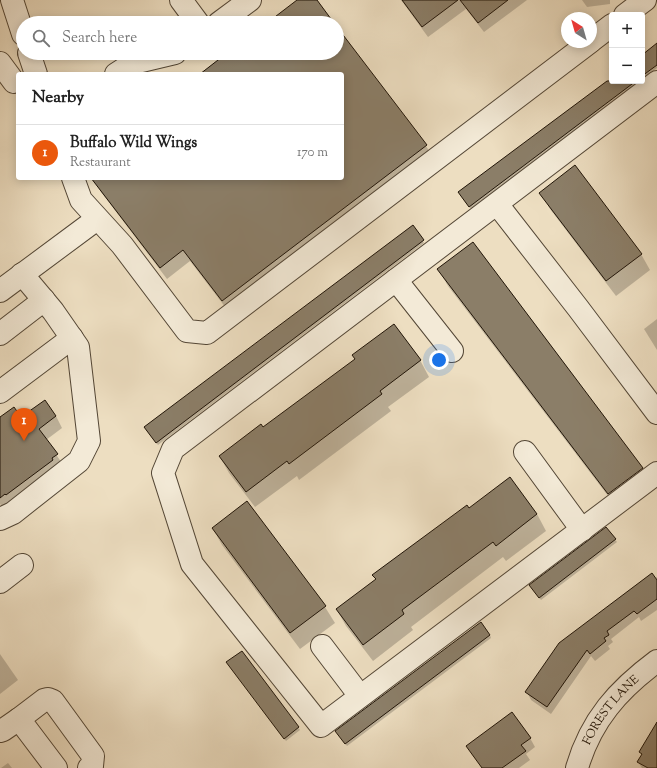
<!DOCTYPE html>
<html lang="en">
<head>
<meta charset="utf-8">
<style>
	body { margin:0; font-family:"Sorts Mill Goudy",serif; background:#f6f6f6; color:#222 }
	.controls { position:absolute; right:12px; top:12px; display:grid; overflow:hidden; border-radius:4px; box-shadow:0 2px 10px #0003 }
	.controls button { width:36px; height:36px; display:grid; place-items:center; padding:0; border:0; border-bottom:1px solid #e0e0e0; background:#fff; color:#222; font:20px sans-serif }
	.compass { position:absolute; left:561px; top:12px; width:36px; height:36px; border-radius:50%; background:#fff; box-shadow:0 2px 10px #0003; rotate:323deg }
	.you { position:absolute; left:439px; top:360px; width:14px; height:14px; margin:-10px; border:3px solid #fff; border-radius:50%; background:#1a73e8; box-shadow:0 0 0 6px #1a73e833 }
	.badge { display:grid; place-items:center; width:26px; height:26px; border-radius:50%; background:#ea580c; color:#fff; font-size:13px; font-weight:700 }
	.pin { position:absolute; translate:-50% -33px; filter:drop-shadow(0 1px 2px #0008) }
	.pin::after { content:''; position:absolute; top:21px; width:14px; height:12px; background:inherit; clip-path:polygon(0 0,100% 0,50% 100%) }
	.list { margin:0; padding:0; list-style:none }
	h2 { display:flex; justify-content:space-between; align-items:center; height:52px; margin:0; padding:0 16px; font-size:17px }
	h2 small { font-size:13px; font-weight:400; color:#767676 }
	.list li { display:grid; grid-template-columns:26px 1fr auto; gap:12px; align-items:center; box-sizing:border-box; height:56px; padding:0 16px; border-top:1px solid #e0e0e0 }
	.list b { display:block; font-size:15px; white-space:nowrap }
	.list p { margin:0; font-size:13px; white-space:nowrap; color:#767676 }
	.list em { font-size:13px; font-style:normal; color:#767676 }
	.icon { flex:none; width:22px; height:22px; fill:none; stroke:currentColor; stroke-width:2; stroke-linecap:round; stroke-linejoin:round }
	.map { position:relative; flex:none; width:657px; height:768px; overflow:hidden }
	.search { position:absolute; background:#fff; box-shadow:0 2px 10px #0003; left:16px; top:16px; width:328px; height:44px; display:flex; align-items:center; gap:10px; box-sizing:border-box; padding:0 14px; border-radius:22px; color:#767676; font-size:15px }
	.panel { position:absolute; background:#fff; box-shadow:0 2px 10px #0003; left:16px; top:72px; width:328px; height:108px; border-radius:4px }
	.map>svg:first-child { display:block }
	.shadow { fill:#0003 }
	.building { fill:#8b7e68; stroke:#211508 }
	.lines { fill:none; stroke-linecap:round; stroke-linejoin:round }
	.minor-casing { stroke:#544736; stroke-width:24 }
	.minor { stroke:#f3ead7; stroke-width:22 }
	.labels { text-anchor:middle; stroke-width:3.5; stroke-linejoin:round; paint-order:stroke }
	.street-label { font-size:12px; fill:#211508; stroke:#f3ead7 }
</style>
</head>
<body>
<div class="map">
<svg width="657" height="768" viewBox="0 0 657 768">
	<rect width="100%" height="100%" fill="#eddec1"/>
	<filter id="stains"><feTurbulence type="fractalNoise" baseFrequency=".005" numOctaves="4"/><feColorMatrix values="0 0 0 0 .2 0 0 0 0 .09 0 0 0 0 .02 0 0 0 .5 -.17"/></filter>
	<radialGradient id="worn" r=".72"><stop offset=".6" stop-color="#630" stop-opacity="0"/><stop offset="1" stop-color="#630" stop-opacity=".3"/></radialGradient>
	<!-- shadow -->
	<g class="shadow">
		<path d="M401 0H527L484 32 466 9 428 37Z"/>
		<path d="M582 0H610V4L587 7Z"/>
		<path d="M337 28 426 146 433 157 229 312 190 261 167 279 101 192 95 181 99 178H342V74H201L229 53H337Z"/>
		<path d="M657 44V68L642 80V55Z"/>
		<path d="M612 78V81H640L471 209 459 192Z"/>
		<path d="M541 193 641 254 650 270 616 296 550 209Z"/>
		<path d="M412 227 424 243 158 445 147 430Z"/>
		<path d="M438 269 642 468 652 484 618 509 448 286Z"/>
		<path d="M657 319V350L644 329Z"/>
		<path d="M356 359 420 360 429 377 388 407 391 411 299 480 297 476 255 507 229 473 220 457 263 428Z"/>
		<path d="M56 416 62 428 46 440 64 466 5 510 0 504V419H21Z"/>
		<path d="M510 479 537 514 546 531 506 561 503 557 411 627 413 630 373 661 346 626 337 610 376 580 374 576 469 509Z"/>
		<path d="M247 503 325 607 335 623 300 649 222 545 213 529Z"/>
		<path d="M606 528 617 542 541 600 532 588Z"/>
		<path d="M657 577V610L641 621 639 617 611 639 613 642 608 646 610 649 595 661 591 656 551 714 531 700 527 692Z"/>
		<path d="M490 635 491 638 347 746 338 734Z"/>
		<path d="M242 652 300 730 286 741 229 665Z"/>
		<path d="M0 654 18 680 0 694Z"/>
		<path d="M657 728V768H642L638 762 642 755 640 752Z"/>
		<path d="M530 738 535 747 526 754 530 760 519 768H482L467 746Z"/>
		<path d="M8 763 12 768H1Z"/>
	</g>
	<!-- building -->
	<g class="building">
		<path d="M297 0H317L334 23H267Z"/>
		<path d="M402 0H458L422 27Z"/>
		<path d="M460 0H508L478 23Z"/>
		<path d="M337 27 427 145 222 301 183 250 160 268 91 178H342V74H200L227 53H337Z"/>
		<path d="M657 43V65L642 76V55Z"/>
		<path d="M607 81H636L469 207 458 192Z"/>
		<path d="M575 165 642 254 606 281 539 193Z"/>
		<path d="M413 225 424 240 156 443 144 427Z"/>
		<path d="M473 242 643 468 608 494 437 269Z"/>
		<path d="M394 324 421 360 380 391 382 394 289 464 287 461 246 492 219 456 261 424 263 427 355 359 352 355Z"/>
		<path d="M45 400 56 416 39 429 58 454 52 458 53 460 6 495 5 494 0 498V417L14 407 21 417Z"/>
		<path d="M510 477 537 514 496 546 493 542 402 610 404 614 363 645 336 609 376 579 372 575 467 505 469 508Z"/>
		<path d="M247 501 326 606 290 633 212 528Z"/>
		<path d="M606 527 616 539 539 598 529 585Z"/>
		<path d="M652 573 657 580V599L637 614 634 611 607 631 609 635 604 638 606 641 590 654 587 650 547 707 525 692 559 643Z"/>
		<path d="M481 622 490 635 345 744 335 731Z"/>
		<path d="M242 651 299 727 284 739 226 662Z"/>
		<path d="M512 712 531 738 521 745 526 751 502 768H482L466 746Z"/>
		<path d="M657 722V768H648L637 762 642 754 639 752Z"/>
	</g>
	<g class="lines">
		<!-- minor casing -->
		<g class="minor-casing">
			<g id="minor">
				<path d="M12 0 23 34"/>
				<path d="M181 0 198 23"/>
				<path d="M625 15 645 0"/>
				<path d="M219 23 250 0"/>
				<path d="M591 41 612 25"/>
				<path d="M29 53 36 74"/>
				<path d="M0 63 14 82"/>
				<path d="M116 74 133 63 175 53"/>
				<path d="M657 82 173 449 163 473 192 564 321 726 657 473"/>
				<path d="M73 178 81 200 122 245 187 331 207 333 590 42"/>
				<path d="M497 204 578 308 657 413"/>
				<path d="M396 280 452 351"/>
				<path d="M0 291 97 219"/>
				<path d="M0 334 44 300"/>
				<path d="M0 392 72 338"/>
				<path d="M525 452 582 530"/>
				<path d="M0 519 13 513 79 461 89 441 78 347 53 311 22 274"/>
				<path d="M0 582 22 565"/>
				<path d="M322 646 360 696"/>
				<path d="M0 731 3 730 19 719"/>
				<path d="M56 768 19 719 44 700 48 699 53 701 93 756 92 766 89 768"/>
				<path id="s1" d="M577 768C591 720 618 690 657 661"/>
			</g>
		</g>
		<!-- minor -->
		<use href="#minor" class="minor"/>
	</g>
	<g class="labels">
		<!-- street labels -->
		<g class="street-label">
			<text dy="4" stroke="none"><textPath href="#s1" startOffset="68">FOREST LANE</textPath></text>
		</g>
	</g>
	<rect width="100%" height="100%" filter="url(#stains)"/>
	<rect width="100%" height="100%" fill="url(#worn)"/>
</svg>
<div class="controls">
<button>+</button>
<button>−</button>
</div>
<svg class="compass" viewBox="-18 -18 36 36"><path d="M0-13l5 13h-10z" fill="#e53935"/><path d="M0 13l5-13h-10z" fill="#767676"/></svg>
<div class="you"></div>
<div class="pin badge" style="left:24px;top:441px">1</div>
<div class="search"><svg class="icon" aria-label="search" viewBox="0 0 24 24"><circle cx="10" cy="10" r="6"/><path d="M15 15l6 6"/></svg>Search here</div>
<section class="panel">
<h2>Nearby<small></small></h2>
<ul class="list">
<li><span class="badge">1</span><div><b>Buffalo Wild Wings</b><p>Restaurant</p></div><em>170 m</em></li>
</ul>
</section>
</div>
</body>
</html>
